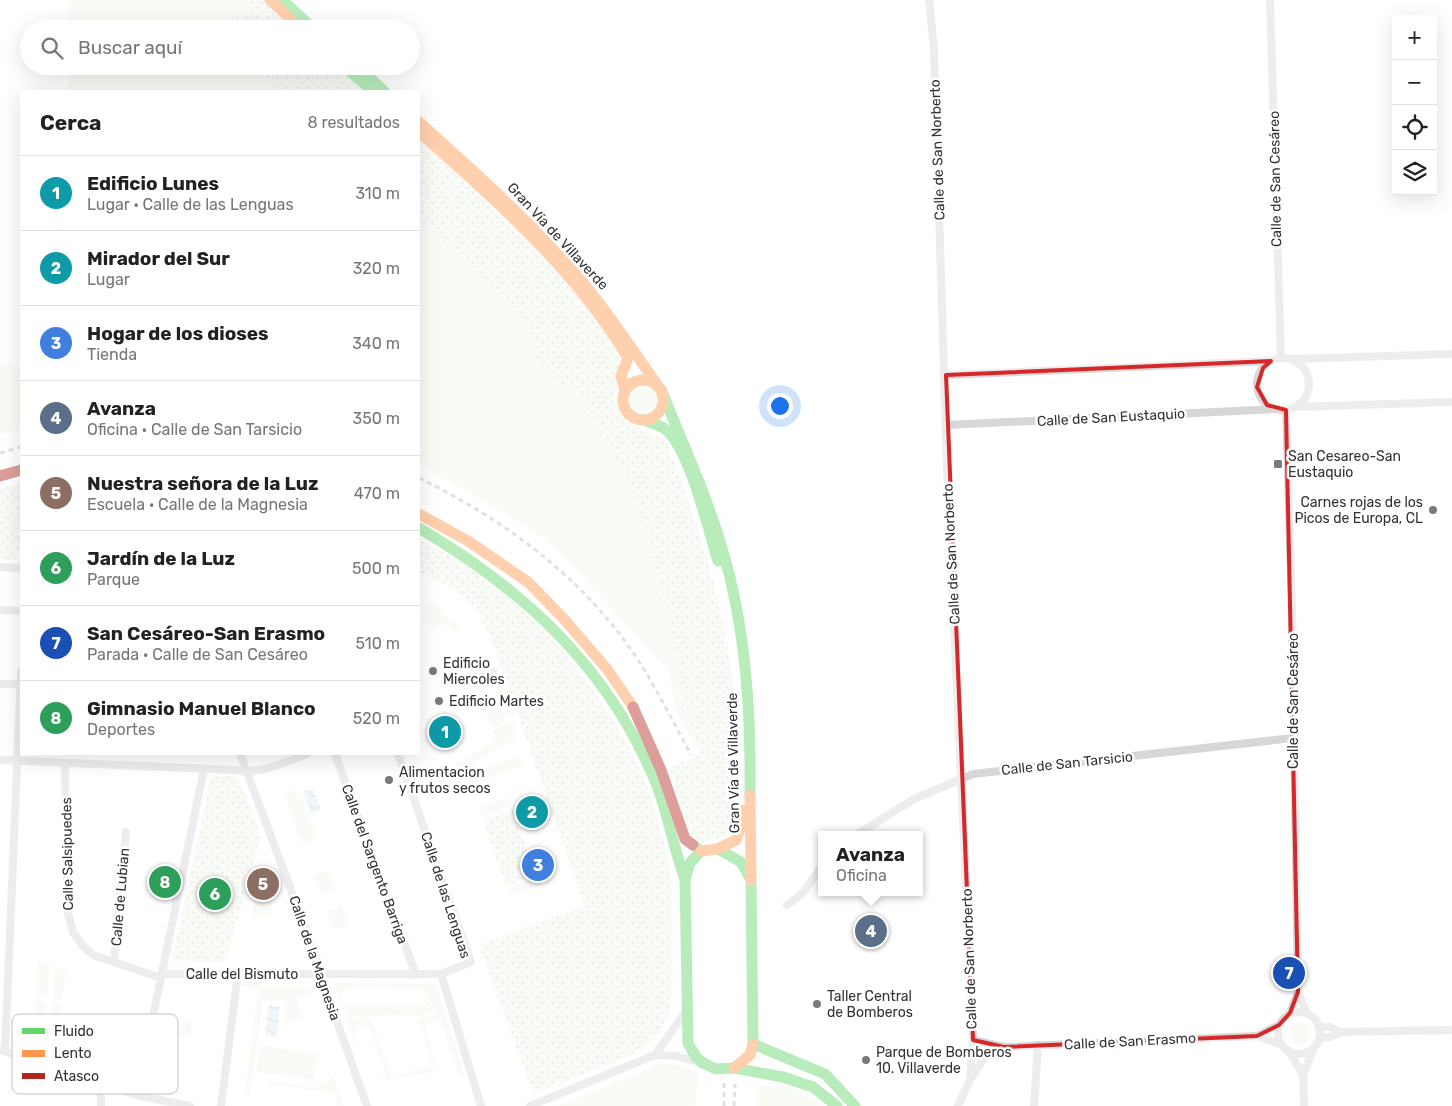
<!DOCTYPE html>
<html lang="es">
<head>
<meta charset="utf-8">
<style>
	body { margin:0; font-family:Rubik,sans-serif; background:#f2f2f2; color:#222 }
	.controls { position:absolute; right:15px; top:15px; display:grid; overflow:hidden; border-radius:0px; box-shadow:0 5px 20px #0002 }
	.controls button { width:45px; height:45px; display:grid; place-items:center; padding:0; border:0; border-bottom:1px solid #e0e0e0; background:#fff; color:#222; font:25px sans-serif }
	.you { position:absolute; left:779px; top:405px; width:18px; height:18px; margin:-12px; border:4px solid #fff; border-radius:50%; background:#1a73e8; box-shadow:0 0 0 8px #1a73e833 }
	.badge { display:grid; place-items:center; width:32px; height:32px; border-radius:50%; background:#2563eb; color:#fff; font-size:16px; font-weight:700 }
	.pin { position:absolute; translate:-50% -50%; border:2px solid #fff; box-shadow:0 1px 5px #0006 }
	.popup { position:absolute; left:818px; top:831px; width:105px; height:65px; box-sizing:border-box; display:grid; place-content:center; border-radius:0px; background:#fff; filter:drop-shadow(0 1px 4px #0005); font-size:16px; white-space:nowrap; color:#767676 }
	.popup b { font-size:19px; color:#222 }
	.popup::after { content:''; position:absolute; left:50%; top:100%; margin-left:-10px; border:10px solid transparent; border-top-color:#fff }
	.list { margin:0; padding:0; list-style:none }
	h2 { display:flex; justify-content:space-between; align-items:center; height:65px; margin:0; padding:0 20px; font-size:21px }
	h2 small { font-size:16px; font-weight:400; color:#767676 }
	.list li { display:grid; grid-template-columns:32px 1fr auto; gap:15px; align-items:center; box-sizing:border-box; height:75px; padding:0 20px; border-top:1px solid #e0e0e0 }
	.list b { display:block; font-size:19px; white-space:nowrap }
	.list p { margin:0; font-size:16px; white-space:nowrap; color:#767676 }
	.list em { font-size:16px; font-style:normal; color:#767676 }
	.icon { flex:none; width:28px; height:28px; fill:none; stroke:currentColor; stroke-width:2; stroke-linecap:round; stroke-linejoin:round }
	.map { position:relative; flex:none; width:1452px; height:1106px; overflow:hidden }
	.search { position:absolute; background:#fff; box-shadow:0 5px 20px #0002; left:20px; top:20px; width:400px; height:55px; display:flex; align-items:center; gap:12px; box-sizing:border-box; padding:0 18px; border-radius:28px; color:#767676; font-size:19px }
	.panel { position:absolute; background:#fff; box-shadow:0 5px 20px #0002; left:20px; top:90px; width:400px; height:665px; border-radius:0px }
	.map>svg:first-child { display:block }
	.green { fill:#f1f5ed }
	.park { fill:url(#park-dots) }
	.water { fill:url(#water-waves) }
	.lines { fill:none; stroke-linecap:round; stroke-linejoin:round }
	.street { stroke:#d7d7d7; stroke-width:8 }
	.fast { stroke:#63d668; stroke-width:11 }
	.slow { stroke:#ff974d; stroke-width:11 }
	.jam { stroke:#b3261e; stroke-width:11 }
	.rail { stroke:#bebebe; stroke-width:3; stroke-dasharray:5 4; stroke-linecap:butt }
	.fast-bridge { stroke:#63d668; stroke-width:11 }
	.slow-bridge { stroke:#ff974d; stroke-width:11 }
	.marked { fill:none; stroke:#d62828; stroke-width:4; stroke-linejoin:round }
	.poi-dot { fill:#7a7a7a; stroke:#fff; stroke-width:2 }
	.labels { text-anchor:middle; stroke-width:5; stroke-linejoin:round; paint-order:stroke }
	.street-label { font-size:14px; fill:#333; stroke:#fff }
	.poi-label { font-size:14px; fill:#333; stroke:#fff; text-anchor:start }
	.key { fill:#fff; stroke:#c2c2c2; stroke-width:1 }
	.key-label { font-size:14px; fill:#333 }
</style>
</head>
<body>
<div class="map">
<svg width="1452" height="1106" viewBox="0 0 1452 1106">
	<defs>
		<pattern id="park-dots" width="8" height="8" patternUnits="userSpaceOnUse" patternTransform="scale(1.25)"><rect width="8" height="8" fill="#f1f5ed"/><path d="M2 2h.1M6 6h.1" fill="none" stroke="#cfd2cc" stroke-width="1.8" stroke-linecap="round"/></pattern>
		<pattern id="water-waves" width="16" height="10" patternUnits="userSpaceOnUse" patternTransform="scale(1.25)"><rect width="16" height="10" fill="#ddebf3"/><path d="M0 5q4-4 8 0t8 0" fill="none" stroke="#becad1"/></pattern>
	</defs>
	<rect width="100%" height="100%" fill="#fff"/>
	<!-- green -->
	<g class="green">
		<path d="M69 0H249L231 27 233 29H69Z"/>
		<path d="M69 66H276L304 91H68Z"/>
		<path d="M419 198 536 309 628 450 694 675 698 751 676 709 669 672 564 556 539 535 483 500 419 465Z"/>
		<path d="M0 364 21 365V429L0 434Z"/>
		<circle cx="643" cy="400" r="14"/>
		<path d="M428 602 443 610 441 614 462 627 459 631 438 623 435 628 420 619Z"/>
		<path d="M506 686 516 713 508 717 495 690Z"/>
		<path d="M494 695 506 721 493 727 480 702Z"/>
		<path d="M512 721 516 731 514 741C493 748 480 761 459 769L456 763 496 741 492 731Z"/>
		<path d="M519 756 527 764 471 784 468 775Z"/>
		<path d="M461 779 464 786 427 800 424 792Z"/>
		<path d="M294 790 297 799 303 798 317 838 302 844 284 793Z"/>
		<path d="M508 797 511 805 482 816 479 807Z"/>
		<path d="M329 870 336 889 321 895 314 875Z"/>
		<path d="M253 878H273L272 916H253Z"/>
		<path d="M537 878 540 885 510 896 507 888Z"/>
		<path d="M342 906 349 925 334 930 327 911Z"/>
		<path d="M37 961 50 965 47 994 44 996 36 993Z"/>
		<path d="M55 967 66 971 62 1000 55 999 53 995Z"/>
		<path d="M243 980H260L262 987 309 988 311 993 296 998 303 1021H284L286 1002 263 1000 250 1095 245 1094 258 989 242 987Z"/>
		<path d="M337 983 383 984V988H346L341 993 344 1015 334 985Z"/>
		<path d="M385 984H436L455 1044 449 1046 441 1020 423 989 385 988Z"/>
		<path d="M36 997 42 999 46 1006 43 1028 35 1025Z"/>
		<path d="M426 997 434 1011 417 1017 416 1015 347 1016 344 1007H424Z"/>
		<path d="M55 1004H61L57 1033 49 1031 52 1007Z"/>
		<path d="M436 1013 440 1021 437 1022 436 1019 424 1025 439 1073 432 1064 418 1019Z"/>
		<path d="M370 1017 391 1075 386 1080 376 1082 387 1076 368 1025 357 1028 358 1031 354 1033 357 1043 355 1044 345 1018Z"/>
		<path d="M183 1022 191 1023 192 1036 179 1035Z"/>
		<circle cx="1300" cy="1034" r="11"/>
		<path d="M76 1033 100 1037 97 1054 74 1050Z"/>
		<path d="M260 1045 317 1054 313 1080 256 1072Z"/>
		<path d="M455 1046 465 1077H459L450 1048Z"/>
		<path d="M661 1064 681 1065 698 1074 695 1106H558Z"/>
		<path d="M429 1066 435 1072 391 1079 393 1077Z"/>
		<path d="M333 1077 343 1106H336L338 1094 268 1083 269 1081 315 1088Z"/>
		<path d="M756 1085 788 1087 824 1106H756Z"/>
	</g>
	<!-- park -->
	<g class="park">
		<path d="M250 0H264L295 29H229Z"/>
		<path d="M254 66H337L366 91H282Z"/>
		<path d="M419 140 527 239 572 286 615 345 621 363 614 401 620 412 635 426 666 440C706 544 740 650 736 763 735 787 732 811 729 835L701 843 682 829 679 799 669 768 701 754C681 705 679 656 666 606 655 560 641 511 621 468 609 441 591 417 578 391 562 387 543 373 536 357 530 345 535 336 526 323L419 219Z"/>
		<path d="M21 483C21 501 24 547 15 560H0V489Z"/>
		<path d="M419 540C513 580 602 683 643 776 653 797 665 844 669 867 674 894 671 923 672 950 672 993 679 1027 637 1053L533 1094 479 945 585 906 493 644C488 633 483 622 477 612 465 594 438 579 419 572Z"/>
		<path d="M233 776 240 780 261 836 225 962 172 961 211 777Z"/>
		<path d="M513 809 536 875 506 886 483 820Z"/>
	</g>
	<!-- water -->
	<g class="water">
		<path d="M496 667 501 682 475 691 469 676Z"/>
		<path d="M313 789 321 810 311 814 303 792Z"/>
		<path d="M269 1005 280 1007 276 1037 265 1035Z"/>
	</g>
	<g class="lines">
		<!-- street -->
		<g class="street">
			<path d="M929 0 934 49 947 469 973 1040 970 1080 958 1106"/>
			<path d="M1270 0 1281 358"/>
			<circle cx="1283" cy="384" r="26"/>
			<path d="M1292 359 1452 354"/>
			<path d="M946 375 1271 361"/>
			<path d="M1296 407 1452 402"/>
			<path d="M1286 410 1292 606 1298 992 1290 1013"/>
			<path d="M947 425 1276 409"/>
			<path d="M0 567 21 568"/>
			<path d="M0 610 21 611"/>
			<path d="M0 684H21"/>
			<path d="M240 754 318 962 325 988 367 1106"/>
			<path d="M335 754 416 975"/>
			<path d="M0 760 234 770C260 775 283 763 307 754"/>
			<path d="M65 763 67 909 73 932 82 945 93 955 161 978 136 1095"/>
			<path d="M856 835 914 799 973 774 1293 738"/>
			<path d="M787 905 802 894 822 866"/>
			<path d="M114 962 126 832"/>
			<path d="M162 974H441L471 962 398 754"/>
			<path d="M441 974 481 1106"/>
			<path d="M161 977 204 769"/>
			<path d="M1298 992 1306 1012"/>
			<circle cx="1299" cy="1033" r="21"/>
			<path d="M1320 1027H1330L1340 1032"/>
			<path d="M1257 1036 1279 1025"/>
			<path d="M1320 1037H1331L1340 1032 1452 1030"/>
			<path d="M973 1040 1004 1047 1257 1036 1282 1045"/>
			<path d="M1 1050 136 1095 190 1106"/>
			<path d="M5 1051 21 671"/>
			<path d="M1289 1051 1303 1075"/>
			<path d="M655 1055 687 1010"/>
			<path d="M972 1077 986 1055 1004 1047"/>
			<path d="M101 1106V1084"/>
			<path d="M221 1106 238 973"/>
			<path d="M530 1106 655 1055 676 1056 699 1062"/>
			<path d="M1034 1106 1038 1045"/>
			<path d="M1304 1106 1303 1075 1314 1048"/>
		</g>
		<!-- fast -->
		<g class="fast">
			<path d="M282 0 314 29"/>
			<path d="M344 66 373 91"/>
			<path d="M369 77 384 91"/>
			<path d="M419 528C524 590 608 667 655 781 668 813 673 847 685 879"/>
			<path d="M693 845 701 851 690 863 685 879 688 1043 696 1057 703 1063"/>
			<path d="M751 880 753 1044 825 1074 855 1106"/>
			<path d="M783 1077 813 1087 837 1106"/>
		</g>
		<!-- slow -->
		<g class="slow">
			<path d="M270 0 291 19"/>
			<path d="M419 132C496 200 575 269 628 358L621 376 625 390"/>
			<path d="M419 514 468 541 528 582 564 619 607 669 633 707"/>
		</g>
		<!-- jam -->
		<g class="jam">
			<path d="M0 476 21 470"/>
			<path d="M633 707 661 770 685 839 693 845"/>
		</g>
		<!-- rail -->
		<g class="rail">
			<path d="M0 453 21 447"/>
			<path d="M419 478C509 522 592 584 645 671 661 698 676 727 691 755"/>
			<path d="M724 1106V1083"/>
			<path d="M734 1106 735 1084"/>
		</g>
		<!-- fast-bridge -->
		<g class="fast-bridge">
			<path d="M661 389C682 442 706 493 722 548 746 628 751 712 750 795"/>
			<path d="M644 420C651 423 659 425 665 429 690 449 708 529 718 561"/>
			<path d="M718 849 741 862 749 876"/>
			<path d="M703 1063 716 1069 734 1068 783 1077"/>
		</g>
		<!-- slow-bridge -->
		<g class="slow-bridge">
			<path d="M419 122C475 172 531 222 580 279 609 313 633 351 659 387"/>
			<circle cx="643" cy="400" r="20"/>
			<path d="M750 795 751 880"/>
			<path d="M701 851 718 849 736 840 742 824V810"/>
			<path d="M734 1068 750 1055 753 1044"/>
		</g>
	</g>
	<!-- marked area -->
	<path d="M0 0H1452V1106H0ZM1271 361 1263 368 1257 387 1267 405 1286 410 1298 992 1290 1013 1279 1025 1257 1036 1004 1047 973 1040 946 375Z" fill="#fff" fill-opacity=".55" fill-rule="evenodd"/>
	<path class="marked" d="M1271 361 1263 368 1257 387 1267 405 1286 410 1298 992 1290 1013 1279 1025 1257 1036 1004 1047 973 1040 946 375Z"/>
	<!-- markers -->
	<g class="poi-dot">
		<rect x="1273" y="459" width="10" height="10" rx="2.5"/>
		<circle cx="1433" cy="510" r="5"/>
		<circle cx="433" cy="671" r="5"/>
		<circle cx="439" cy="701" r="5"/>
		<circle cx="389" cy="780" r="5"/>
		<circle cx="817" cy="1004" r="5"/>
		<circle cx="866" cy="1060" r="5"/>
	</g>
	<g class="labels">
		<!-- street labels -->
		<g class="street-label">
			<text transform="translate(937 150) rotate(-92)" y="5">Calle de San Norberto</text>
			<text transform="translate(1275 179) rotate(-91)" y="5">Calle de San Cesáreo</text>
			<text transform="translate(558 236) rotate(47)" y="5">Gran Vía de Villaverde</text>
			<text transform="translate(1111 417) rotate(-3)" y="5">Calle de San Eustaquio</text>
			<text transform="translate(951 554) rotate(-93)" y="5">Calle de San Norberto</text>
			<text transform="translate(1293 701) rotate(-90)" y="5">Calle de San Cesáreo</text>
			<text transform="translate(733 763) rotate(-91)" y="5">Gran Vía de Villaverde</text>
			<text transform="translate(1067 763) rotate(-6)" y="5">Calle de San Tarsicio</text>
			<text transform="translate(67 854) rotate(-91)" y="5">Calle Salsipuedes</text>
			<text transform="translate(375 864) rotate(70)" y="5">Calle del Sargento Barriga</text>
			<text transform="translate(446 895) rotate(72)" y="5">Calle de las Lenguas</text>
			<text transform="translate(120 897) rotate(-85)" y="5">Calle de Lubian</text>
			<text transform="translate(315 958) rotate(71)" y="5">Calle de la Magnesia</text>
			<text transform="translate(969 959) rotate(-92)" y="5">Calle de San Norberto</text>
			<text x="242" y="979">Calle del Bismuto</text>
			<text transform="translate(1130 1041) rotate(-3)" y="5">Calle de San Erasmo</text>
		</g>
		<!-- poi labels -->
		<g class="poi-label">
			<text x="1288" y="461">San Cesareo-San<tspan x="1288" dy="16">Eustaquio</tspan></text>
			<text x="1423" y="507" text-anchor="end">Carnes rojas de los<tspan x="1423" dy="16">Picos de Europa, CL</tspan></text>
			<text x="443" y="668">Edificio<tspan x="443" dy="16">Miercoles</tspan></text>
			<text x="449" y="706">Edificio Martes</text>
			<text x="399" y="777">Alimentacion<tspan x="399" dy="16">y frutos secos</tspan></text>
			<text x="827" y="1001">Taller Central<tspan x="827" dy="16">de Bomberos</tspan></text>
			<text x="876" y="1057">Parque de Bomberos<tspan x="876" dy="16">10. Villaverde</tspan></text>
		</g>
	</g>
	<!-- legend -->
	<rect x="12" y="1014" width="166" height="80" rx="8" class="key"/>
	<rect x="22" y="1028" width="23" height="6" fill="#63d668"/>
	<rect x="22" y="1050" width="23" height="7" fill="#ff974d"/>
	<rect x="22" y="1073" width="23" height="6" fill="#b3261e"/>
	<g class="key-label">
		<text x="54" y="1036">Fluido</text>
		<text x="54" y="1058">Lento</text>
		<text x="54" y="1081">Atasco</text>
	</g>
</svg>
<div class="controls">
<button>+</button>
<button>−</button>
<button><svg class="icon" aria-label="locate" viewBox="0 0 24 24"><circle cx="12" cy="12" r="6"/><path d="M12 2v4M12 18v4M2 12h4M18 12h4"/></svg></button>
<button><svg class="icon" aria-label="layers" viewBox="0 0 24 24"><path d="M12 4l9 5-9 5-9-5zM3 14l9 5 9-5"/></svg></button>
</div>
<div class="you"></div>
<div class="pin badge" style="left:445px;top:732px;background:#0f9aa8">1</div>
<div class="pin badge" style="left:532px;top:812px;background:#0f9aa8">2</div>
<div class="pin badge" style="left:538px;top:865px;background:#3f7fe0">3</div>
<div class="pin badge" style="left:871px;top:931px;background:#5c6f8a">4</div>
<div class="popup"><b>Avanza</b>Oficina</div>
<div class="pin badge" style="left:263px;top:884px;background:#8d6e63">5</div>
<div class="pin badge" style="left:215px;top:894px;background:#2e9e5b">6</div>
<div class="pin badge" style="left:1289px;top:973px;background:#1a4fb4">7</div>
<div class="pin badge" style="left:165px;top:882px;background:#2e9e5b">8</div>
<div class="search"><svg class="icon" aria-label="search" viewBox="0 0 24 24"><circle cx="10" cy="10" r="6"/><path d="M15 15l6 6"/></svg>Buscar aquí</div>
<section class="panel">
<h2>Cerca<small>8 resultados</small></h2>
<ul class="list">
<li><span class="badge" style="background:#0f9aa8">1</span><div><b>Edificio Lunes</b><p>Lugar · Calle de las Lenguas</p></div><em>310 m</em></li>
<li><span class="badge" style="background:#0f9aa8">2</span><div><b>Mirador del Sur</b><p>Lugar</p></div><em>320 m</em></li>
<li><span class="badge" style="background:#3f7fe0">3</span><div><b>Hogar de los dioses</b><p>Tienda</p></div><em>340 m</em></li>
<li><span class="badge" style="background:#5c6f8a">4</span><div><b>Avanza</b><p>Oficina · Calle de San Tarsicio</p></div><em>350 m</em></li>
<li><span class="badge" style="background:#8d6e63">5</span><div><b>Nuestra señora de la Luz</b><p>Escuela · Calle de la Magnesia</p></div><em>470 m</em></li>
<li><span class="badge" style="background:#2e9e5b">6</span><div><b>Jardín de la Luz</b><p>Parque</p></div><em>500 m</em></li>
<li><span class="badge" style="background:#1a4fb4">7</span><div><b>San Cesáreo-San Erasmo</b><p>Parada · Calle de San Cesáreo</p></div><em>510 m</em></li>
<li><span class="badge" style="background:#2e9e5b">8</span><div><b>Gimnasio Manuel Blanco</b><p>Deportes</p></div><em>520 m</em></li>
</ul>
</section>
</div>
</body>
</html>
